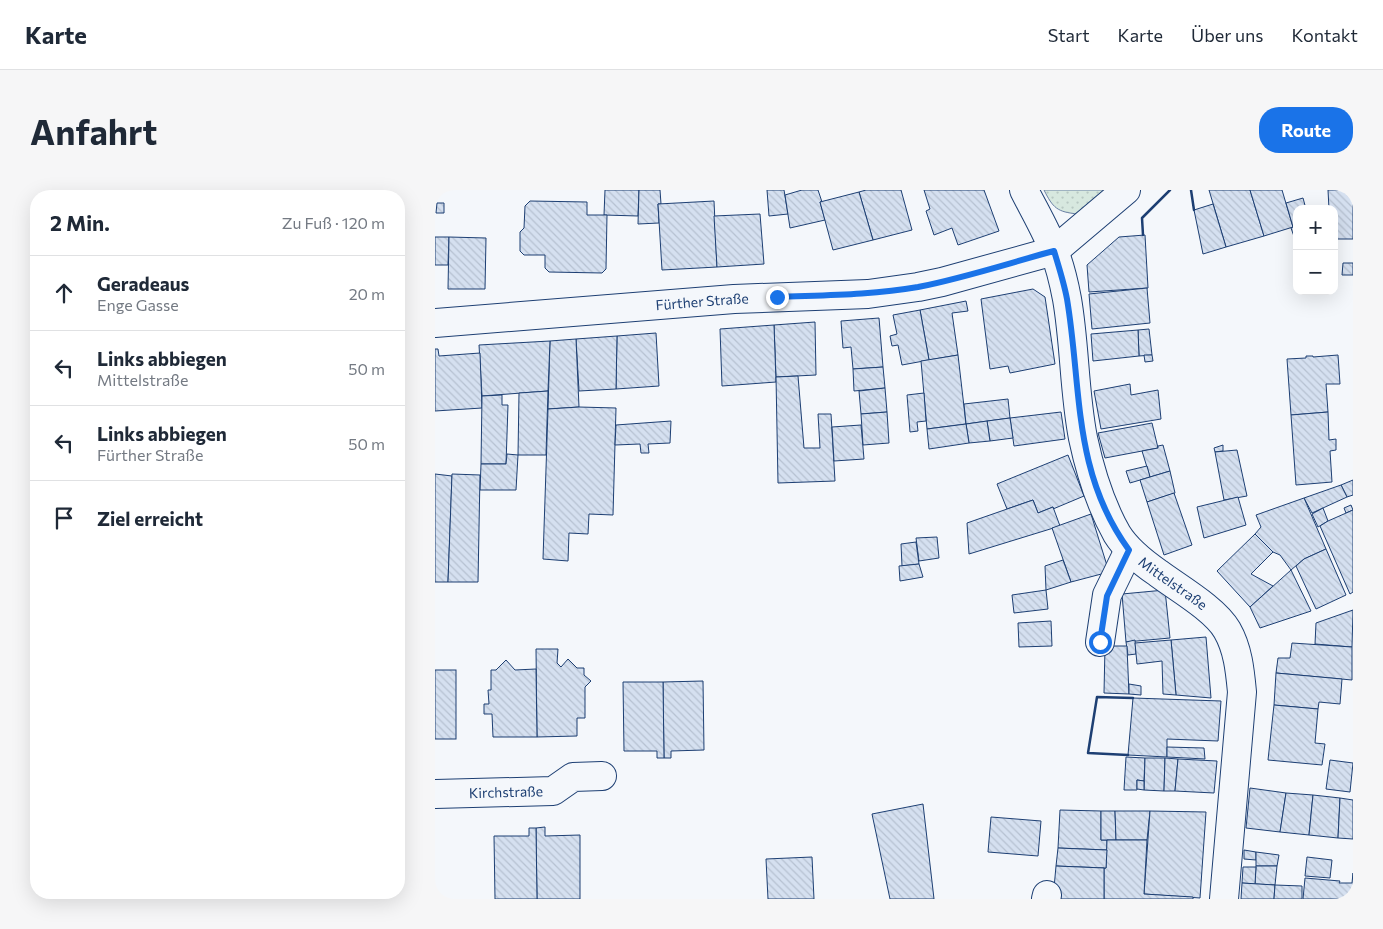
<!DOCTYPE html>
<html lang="de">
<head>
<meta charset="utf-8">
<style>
	body { margin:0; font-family:Commissioner,sans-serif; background:#f6f6f7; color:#1f2937 }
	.controls { position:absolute; right:15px; top:15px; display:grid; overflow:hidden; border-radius:10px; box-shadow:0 5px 20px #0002 }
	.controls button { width:45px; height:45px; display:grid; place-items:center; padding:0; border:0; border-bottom:1px solid #e0e1e3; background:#fff; color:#1f2937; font:25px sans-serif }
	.stop { position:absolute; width:15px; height:15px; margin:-11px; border:4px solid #1a73e8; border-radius:50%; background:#fff }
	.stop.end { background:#1a73e8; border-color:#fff; box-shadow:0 1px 5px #0008 }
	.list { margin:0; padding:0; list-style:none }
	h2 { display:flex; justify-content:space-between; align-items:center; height:65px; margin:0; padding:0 20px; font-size:21px }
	h2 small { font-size:16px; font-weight:400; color:#747a83 }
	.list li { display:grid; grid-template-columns:32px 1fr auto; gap:15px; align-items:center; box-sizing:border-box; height:75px; padding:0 20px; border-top:1px solid #e0e1e3 }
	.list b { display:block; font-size:19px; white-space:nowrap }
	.list p { margin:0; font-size:16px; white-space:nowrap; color:#747a83 }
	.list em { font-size:16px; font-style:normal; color:#747a83 }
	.icon { flex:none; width:28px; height:28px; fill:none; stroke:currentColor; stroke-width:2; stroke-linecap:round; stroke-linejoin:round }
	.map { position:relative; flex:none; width:918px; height:709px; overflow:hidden; border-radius:20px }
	header { display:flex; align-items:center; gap:30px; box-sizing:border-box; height:70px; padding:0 25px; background:#fff; border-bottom:1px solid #e0e1e3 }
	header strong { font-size:24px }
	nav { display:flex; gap:28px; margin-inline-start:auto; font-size:18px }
	.intro { display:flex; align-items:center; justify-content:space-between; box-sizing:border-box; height:120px; padding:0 30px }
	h1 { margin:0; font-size:35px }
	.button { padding:12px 22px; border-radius:20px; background:#1a73e8; color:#fff; font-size:18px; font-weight:700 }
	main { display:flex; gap:30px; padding:0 30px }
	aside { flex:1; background:#fff; border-radius:20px; box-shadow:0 5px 20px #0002 }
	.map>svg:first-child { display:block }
	.grass { fill:url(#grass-dots); stroke:#687fa3 }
	.building { fill:url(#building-back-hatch); stroke:#1d3f73 }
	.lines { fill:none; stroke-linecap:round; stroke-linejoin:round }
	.street-casing { stroke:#1d3f73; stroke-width:30 }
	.street { stroke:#f4f7fb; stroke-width:28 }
	.wall { stroke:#1d3f73; stroke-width:2.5 }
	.route { stroke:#1a73e8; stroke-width:6 }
	.labels { text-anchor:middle; stroke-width:4; stroke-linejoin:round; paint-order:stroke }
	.street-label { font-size:14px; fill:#1d3f73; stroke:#f4f7fb }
</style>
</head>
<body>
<header>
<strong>Karte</strong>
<nav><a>Start</a><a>Karte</a><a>Über uns</a><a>Kontakt</a></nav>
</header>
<div class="intro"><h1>Anfahrt</h1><a class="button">Route</a></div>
<main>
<aside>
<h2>2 Min.<small>Zu Fuß · 120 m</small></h2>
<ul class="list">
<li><svg class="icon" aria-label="ahead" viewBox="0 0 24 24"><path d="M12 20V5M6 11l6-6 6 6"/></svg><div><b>Geradeaus</b><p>Enge Gasse</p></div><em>20 m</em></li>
<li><svg class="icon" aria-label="left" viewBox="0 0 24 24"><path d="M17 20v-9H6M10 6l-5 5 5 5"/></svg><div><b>Links abbiegen</b><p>Mittelstraße</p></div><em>50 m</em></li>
<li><svg class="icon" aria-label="left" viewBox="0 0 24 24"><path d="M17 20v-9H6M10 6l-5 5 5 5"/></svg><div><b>Links abbiegen</b><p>Fürther Straße</p></div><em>50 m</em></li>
<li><svg class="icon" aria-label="arrive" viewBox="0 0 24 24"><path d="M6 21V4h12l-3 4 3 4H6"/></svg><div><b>Ziel erreicht</b></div></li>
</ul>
</aside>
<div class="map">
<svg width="918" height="709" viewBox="0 0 918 709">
	<defs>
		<pattern id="grass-dots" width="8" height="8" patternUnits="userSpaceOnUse" patternTransform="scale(1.25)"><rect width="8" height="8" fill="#d7e8df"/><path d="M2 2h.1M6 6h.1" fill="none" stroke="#b8c8c3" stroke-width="1.8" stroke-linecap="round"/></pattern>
		<pattern id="building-back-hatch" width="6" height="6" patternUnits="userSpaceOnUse" patternTransform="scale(1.25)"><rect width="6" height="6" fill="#d5e0f0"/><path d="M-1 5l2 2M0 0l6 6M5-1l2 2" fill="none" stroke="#b6c1d1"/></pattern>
	</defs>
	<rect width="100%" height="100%" fill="#f4f7fb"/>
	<!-- grass -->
	<path class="grass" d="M609 0H675L643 24C622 22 618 18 609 0Z"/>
	<!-- building -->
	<g class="building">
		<path d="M170 0H204L203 26 169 25Z"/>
		<path d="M204 0H225L226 14H223L224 33 203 34Z"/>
		<path d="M332 0H349L353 24 334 26Z"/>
		<path d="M367 0H383L387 12H385L390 30 355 38 350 5Z"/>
		<path d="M431 0H466L477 40 438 50 424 2Z"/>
		<path d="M489 0H549L564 41 523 55 517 38 499 45 491 21 495 19Z"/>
		<path d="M774 0H815L829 46 791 57Z"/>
		<path d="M815 0H847L858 37 829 46Z"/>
		<path d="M893 0H918V49H899V19H894Z"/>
		<path d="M424 2 438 50 398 60 385 12Z"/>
		<path d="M868 8 871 19H862V52H861L856 38 858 37 851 13Z"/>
		<path d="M95 11 152 12V25H172L171 79 167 83 114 82 110 78V65H89L85 61V42L89 38 90 16Z"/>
		<path d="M279 11 282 77 227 80 223 14Z"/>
		<path d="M2 13H9V23H1Z"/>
		<path d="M778 14 791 57 768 64 759 20Z"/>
		<path d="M894 16V19L872 18Z"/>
		<path d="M325 24 329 74 282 77 279 26Z"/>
		<path d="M710 45 713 98 654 102 652 75 684 47Z"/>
		<path d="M0 47H14L13 75H0Z"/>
		<path d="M14 47 51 48 50 99H13Z"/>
		<path d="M908 73H918V85H907Z"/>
		<path d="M712 98 715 133 657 139 654 104Z"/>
		<path d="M598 99 610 107 620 174 575 183 573 176 555 179 546 109Z"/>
		<path d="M531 111 533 121 517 123 523 165 494 170 485 120Z"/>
		<path d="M485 120 494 170 467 175 463 155 457 156 455 146 462 144 458 125Z"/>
		<path d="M444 128 448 177 418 179 416 157 408 158 406 131Z"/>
		<path d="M380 132 381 185 341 187 339 135Z"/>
		<path d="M339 135 341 192 287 196 285 139Z"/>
		<path d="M714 139 717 165 704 166 703 140Z"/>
		<path d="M703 140 704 166 658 171 656 144Z"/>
		<path d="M221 143 224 196 181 199 182 146Z"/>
		<path d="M182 146 181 199 144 201 141 149Z"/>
		<path d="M141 149 144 217 113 219 115 151Z"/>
		<path d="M115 151 113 201 47 206 44 155Z"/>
		<path d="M0 159H3L4 166 45 163 47 218 0 221Z"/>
		<path d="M523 165 531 234 492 239 486 171Z"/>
		<path d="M709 165H717L718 171 710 172Z"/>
		<path d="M903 165 905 194H891L893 222 856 225 852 169 871 168V166H878V167Z"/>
		<path d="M448 177 450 198 419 201 418 179Z"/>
		<path d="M363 186 369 258H385L383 224H396L400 291 343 293 341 187Z"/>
		<path d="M695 194 696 205 723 200 726 229 666 239 659 201Z"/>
		<path d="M450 198 452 222 426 224 424 201Z"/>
		<path d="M113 201 111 265H83L84 203Z"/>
		<path d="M489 203 491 231 482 232 483 241 475 242 472 205Z"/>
		<path d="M67 205V215H73L71 274H46L47 206Z"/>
		<path d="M573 209 575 228 531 234 529 214Z"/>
		<path d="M144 217 181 218 178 325 154 324 153 344 134 343 133 371 108 369 113 219Z"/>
		<path d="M452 222 454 253 428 255 426 224Z"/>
		<path d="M626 222 630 249 579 256 575 228Z"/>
		<path d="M893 222 894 250 901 249V260L895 261 897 292 861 295 856 225Z"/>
		<path d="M575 228 578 248 555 251 552 231Z"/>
		<path d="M236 231 235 253 213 254 214 263H206L205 254 180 255 181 235Z"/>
		<path d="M552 231 555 251 534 253 531 234Z"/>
		<path d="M717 233 723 258 670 268 663 243Z"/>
		<path d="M531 234 534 253 494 259 492 239Z"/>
		<path d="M426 235 429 269 399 271 397 237Z"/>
		<path d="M728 255 735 281 715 287 707 261 723 258V256Z"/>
		<path d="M788 255V261L780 262 779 258Z"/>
		<path d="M802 260 812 306 789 310 780 262Z"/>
		<path d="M72 264 83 265 81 300H45L46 274H71Z"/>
		<path d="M633 265 649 306 618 319V317L603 323 598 310 572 319 562 294Z"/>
		<path d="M712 276 715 287 695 293 691 281Z"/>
		<path d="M735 281 740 303 712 312 705 290Z"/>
		<path d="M0 284 17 286 13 392H0Z"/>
		<path d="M17 284 45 285 43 392H13Z"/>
		<path d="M918 290V305L912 307 906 295Z"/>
		<path d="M906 295 912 307 877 323 869 308Z"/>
		<path d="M739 303 757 355 729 365 712 312Z"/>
		<path d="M803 307 811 335 769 348 762 317Z"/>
		<path d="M869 308 891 359 869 369 856 380 845 365 838 362 820 344 826 337 821 325Z"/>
		<path d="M598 310 603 323 618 317 625 336 534 364 532 333Z"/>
		<path d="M916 315 918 320 911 323 909 318Z"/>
		<path d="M888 318 893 331 883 337 877 324Z"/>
		<path d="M918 320V402L915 404 885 336 893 331Z"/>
		<path d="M656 324 674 382 636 392 617 338Z"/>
		<path d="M820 344 838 362 816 384 838 396 815 417 782 381Z"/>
		<path d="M502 347 504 368 484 371 481 348Z"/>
		<path d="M481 352 484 374 467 376 466 354Z"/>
		<path d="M891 359 911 405 881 419 861 376 869 369Z"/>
		<path d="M628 370 636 392 611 400 610 376Z"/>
		<path d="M484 374 488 387 465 391 464 376Z"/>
		<path d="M856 380 876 421 825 438 815 417Z"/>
		<path d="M611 400 613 419 579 423 577 405Z"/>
		<path d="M730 400 735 448 691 452 687 404Z"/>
		<path d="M918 420 917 457 880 454 881 433Z"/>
		<path d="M616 431 617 456 584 457 583 433Z"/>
		<path d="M771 447 776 508 741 505 736 450Z"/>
		<path d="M700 450 701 464 693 465 691 452Z"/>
		<path d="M736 450 741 505 728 504 727 471 702 474 700 453Z"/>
		<path d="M857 453 917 457V490L841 483 843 468H855Z"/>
		<path d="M670 456H692V457L694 504 669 503Z"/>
		<path d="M101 459H123L122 473 126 477 133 469 142 478H149V485L156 491 150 497V528H142V546L102 547Z"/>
		<path d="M71 470 80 480 101 479 102 547H58L57 524H49V514H54L53 500H56V480H61Z"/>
		<rect x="0" y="480" width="21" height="69"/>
		<path d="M841 483 907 489 905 514 884 512 883 519 839 515Z"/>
		<path d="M268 491 269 560 236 561V568H229L228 492Z"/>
		<path d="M188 492H228L229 568H222V561H189Z"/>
		<path d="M694 494 706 496V505L694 504Z"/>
		<path d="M698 508 786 511 783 551 732 549V567L693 565Z"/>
		<path d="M839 515 883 519 880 553 890 554 887 575 833 570Z"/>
		<path d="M732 557 769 558 770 569 732 567Z"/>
		<path d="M691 567 710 568 709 591 702 590V600H689Z"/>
		<path d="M710 568H730L729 601 709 600Z"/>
		<path d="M730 568 743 569 740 601H729Z"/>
		<path d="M743 569 782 571 779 603 740 601Z"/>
		<path d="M895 570 918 573 915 602 891 599Z"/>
		<path d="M702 590 709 591V600L702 599Z"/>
		<path d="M815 598 851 603 845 642 811 638Z"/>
		<path d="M851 603 878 605 874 645 845 642Z"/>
		<path d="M878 605 905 608 903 648 874 645Z"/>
		<path d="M905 608 918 610V649L903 648Z"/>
		<path d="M488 614 499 709H455L437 624Z"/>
		<path d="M625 620 666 621V650H672V660L623 658Z"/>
		<path d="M666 621H680L681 650H666Z"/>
		<path d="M680 621H715L712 650H681Z"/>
		<path d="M715 621 771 622 765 708 709 704Z"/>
		<path d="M556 627 606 631 603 666 553 662Z"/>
		<path d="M110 637V646L145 645V709H102L101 638Z"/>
		<path d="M94 638H101L102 709H60L59 646H94Z"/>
		<path d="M672 650H712L709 704 758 707V709H669V678H671Z"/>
		<path d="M623 658 672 660 671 678 621 676Z"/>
		<path d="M809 660 821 662V670L809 669Z"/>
		<path d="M821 662 844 665 842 676H821Z"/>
		<path d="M377 667 379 709H333L331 669Z"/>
		<path d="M872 667 897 670 895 688 870 686Z"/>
		<path d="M621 676 669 678V709H618Z"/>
		<path d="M821 676H842L840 695 820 694Z"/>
		<path d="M808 677H821L820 694 807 693Z"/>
		<path d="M918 683V709H868L870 688 905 691 904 693H917Z"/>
		<path d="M807 693 840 695 839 709H806Z"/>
		<path d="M840 695 867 696V709H839Z"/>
	</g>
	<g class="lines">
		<!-- street casing -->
		<g class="street-casing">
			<g id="street">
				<path id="s1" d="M589 0C599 20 611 40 619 61 625 76 629 93 632 109 640 155 639 202 648 248 655 281 665 314 682 344 692 360 707 372 723 383 743 398 780 419 792 440 803 459 805 481 807 502L789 709"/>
				<path id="s2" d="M0 133 299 109 433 104 483 97 507 92 619 61 691 0"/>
				<path d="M665 452 672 405 694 360"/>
				<path id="s3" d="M0 604 118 601 138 587 167 586"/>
				<path d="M611 709 612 705"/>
			</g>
		</g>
		<!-- street -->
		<use href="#street" class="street"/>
		<!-- wall -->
		<g class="wall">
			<path d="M756 0 759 20"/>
			<path d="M708 45 707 28 735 0"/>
			<path d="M693 565 653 563 662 507 698 508"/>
		</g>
	</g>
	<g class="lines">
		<!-- route -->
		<path class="route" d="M342 107C389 105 436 105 483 97 529 88 574 73 619 61 624 77 629 93 632 109 647 198 637 282 694 360L672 406 665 452"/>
	</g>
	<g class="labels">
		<!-- street labels -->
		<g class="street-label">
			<text dy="5" stroke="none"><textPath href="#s2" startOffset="268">Fürther Straße</textPath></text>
			<text dy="5" stroke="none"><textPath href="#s1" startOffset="435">Mittelstraße</textPath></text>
			<text dy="5" stroke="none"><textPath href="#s3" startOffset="71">Kirchstraße</textPath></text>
		</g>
	</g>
</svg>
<div class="controls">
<button>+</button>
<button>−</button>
</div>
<div class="stop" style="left:665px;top:452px"></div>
<div class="stop end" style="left:342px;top:107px"></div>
</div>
</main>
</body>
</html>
